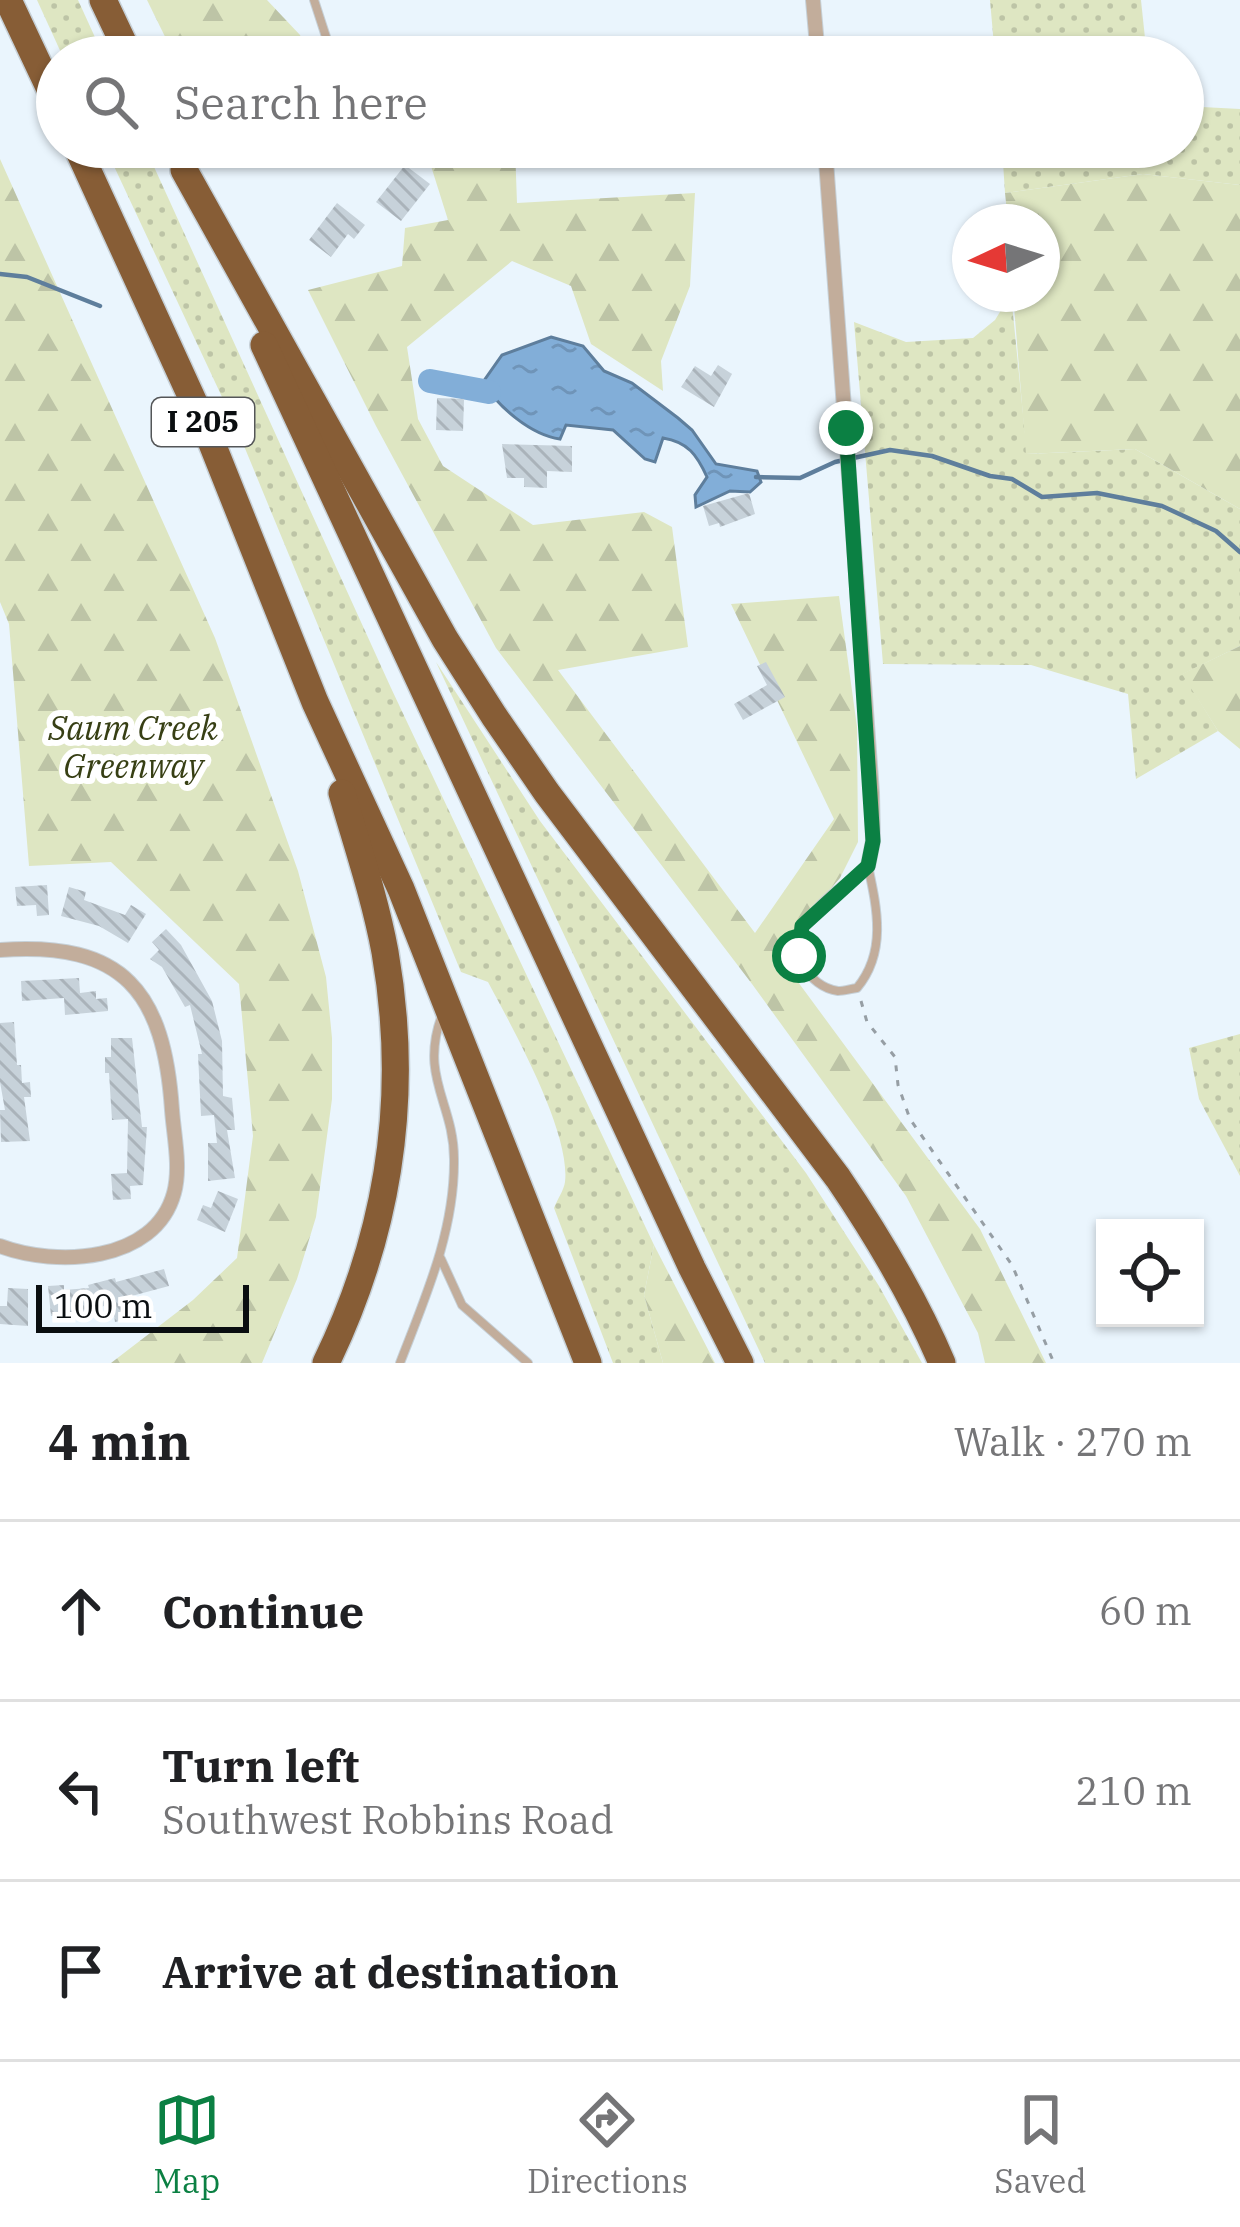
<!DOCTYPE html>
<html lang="en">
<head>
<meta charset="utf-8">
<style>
	body { margin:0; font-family:"IBM Plex Serif",serif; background:#f2f2f2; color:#202124 }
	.controls { position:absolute; right:36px; bottom:36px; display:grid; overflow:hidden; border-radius:0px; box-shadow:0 3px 9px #0004 }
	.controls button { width:108px; height:108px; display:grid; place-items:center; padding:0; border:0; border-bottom:3px solid #e0e0e0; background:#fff; color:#202124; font:60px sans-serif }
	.compass { position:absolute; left:952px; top:204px; width:108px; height:108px; border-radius:50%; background:#fff; box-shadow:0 3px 9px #0004; rotate:266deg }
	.scale { position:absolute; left:36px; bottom:30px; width:213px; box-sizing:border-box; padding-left:12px; border:6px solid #0a0e10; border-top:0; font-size:33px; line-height:42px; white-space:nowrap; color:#0a0e10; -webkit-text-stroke:9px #fff; paint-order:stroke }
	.stop { position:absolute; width:36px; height:36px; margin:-27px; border:9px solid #0b8043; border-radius:50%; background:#fff }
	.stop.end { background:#0b8043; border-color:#fff; box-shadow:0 3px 12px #0008 }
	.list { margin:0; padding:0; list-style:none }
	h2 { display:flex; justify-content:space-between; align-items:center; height:156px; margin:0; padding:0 48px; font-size:51px }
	h2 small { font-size:39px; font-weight:400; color:#757577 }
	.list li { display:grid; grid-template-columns:78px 1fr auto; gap:36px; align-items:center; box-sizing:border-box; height:180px; padding:0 48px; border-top:3px solid #e0e0e0 }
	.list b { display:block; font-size:45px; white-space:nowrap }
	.list p { margin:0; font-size:39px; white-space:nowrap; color:#757577 }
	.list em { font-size:39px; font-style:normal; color:#757577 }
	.icon { flex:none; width:66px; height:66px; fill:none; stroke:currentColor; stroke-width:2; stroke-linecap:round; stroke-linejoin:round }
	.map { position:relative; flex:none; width:1240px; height:1363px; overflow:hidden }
	.search { position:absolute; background:#fff; box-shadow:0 3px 9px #0004; left:36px; right:36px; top:36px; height:132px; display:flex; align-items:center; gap:30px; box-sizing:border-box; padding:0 42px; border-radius:66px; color:#757577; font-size:45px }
	.sheet { height:696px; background:#fff }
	nav { display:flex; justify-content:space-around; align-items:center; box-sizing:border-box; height:168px; border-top:3px solid #e0e0e0; background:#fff; font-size:33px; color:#757577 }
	nav a { display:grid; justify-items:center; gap:6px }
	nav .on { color:#0b8043 }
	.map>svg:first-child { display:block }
	.grass { fill:url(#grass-dots) }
	.forest { fill:url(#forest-firs) }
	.water { fill:url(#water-ripples); stroke:#5e7e9c; stroke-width:3 }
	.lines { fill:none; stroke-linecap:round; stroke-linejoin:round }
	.stream { stroke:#5e7e9c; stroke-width:4.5 }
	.river { stroke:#82aed8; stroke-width:24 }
	.building { fill:url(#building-back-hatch) }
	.lane-casing { stroke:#c6d0d7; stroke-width:10 }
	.street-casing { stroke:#c6d0d7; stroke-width:16 }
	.highway-casing { stroke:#c6d0d7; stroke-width:30 }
	.path { stroke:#969ea4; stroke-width:3; stroke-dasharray:6 9; stroke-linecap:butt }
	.lane { stroke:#c2ad9b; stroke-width:8 }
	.street { stroke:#c2ad9b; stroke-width:14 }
	.highway { stroke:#875d36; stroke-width:27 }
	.route { stroke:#0b8043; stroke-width:15 }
	.labels { text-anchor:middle; stroke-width:12; stroke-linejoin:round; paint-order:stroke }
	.shield { fill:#fff; stroke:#545658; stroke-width:3 }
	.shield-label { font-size:30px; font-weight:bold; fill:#0a0e10 }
	.park-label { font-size:33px; font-style:italic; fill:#373f14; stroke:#fff }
</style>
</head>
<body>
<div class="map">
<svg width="1240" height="1363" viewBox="0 0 1240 1363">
	<defs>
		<pattern id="grass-dots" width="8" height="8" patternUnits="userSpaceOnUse" patternTransform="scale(3)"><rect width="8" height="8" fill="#dee6c2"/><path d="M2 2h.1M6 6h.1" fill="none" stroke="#bdc4a6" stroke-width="1.8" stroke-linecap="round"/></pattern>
		<pattern id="forest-firs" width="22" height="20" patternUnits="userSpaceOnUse" patternTransform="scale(3)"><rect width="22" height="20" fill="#dee6c2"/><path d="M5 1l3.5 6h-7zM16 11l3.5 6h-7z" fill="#bdc4a6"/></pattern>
		<pattern id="water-ripples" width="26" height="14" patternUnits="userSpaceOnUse" patternTransform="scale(3)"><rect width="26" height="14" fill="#82aed8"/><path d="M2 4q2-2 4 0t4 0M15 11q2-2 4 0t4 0" fill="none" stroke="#6f94b8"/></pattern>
		<pattern id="building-back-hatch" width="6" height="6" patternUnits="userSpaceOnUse" patternTransform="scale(3)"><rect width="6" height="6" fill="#c7d2da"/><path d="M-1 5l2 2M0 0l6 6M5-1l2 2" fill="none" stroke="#aab3ba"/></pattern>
	</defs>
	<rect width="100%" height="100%" fill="#eaf5fd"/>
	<!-- grass -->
	<g class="grass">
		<path d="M37 0H78L104 57H63Z"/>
		<path d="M990 0H1141L1147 57H995Z"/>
		<path d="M1183 106 1240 109V185L1143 174 1005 193 1002 147H1183Z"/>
		<path d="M105 147H145L391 688 654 1245 644 1295 663 1363H613L554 1208C557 1200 564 1190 565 1182 571 1132 512 1027 488 982L461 972 237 429Z"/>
		<path d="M1011 294 1027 454 1135 449 1240 509V646L1183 674 1218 731 1136 779 1128 694 1031 665 883 664 854 322 906 342 973 338 995 320Z"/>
		<path d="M436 662 540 821 806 1173 879 1286 922 1363H765Z"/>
		<path d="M1240 1034V1176L1199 1099 1189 1048Z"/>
	</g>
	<!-- forest -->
	<g class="forest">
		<path d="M147 0H267L300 35 309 57H175Z"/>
		<path d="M425 147H515L517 203 695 193 690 286 661 361 663 391 591 344 571 286 512 261 407 347 418 419 443 466 533 525 644 512 672 527 688 647 558 670 755 933 834 819 731 604 839 596 857 727 858 842 840 878 785 941 787 967 980 1229 1046 1363H985L978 1333 906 1196 752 984 496 648 376 426 308 290 402 266 405 228 448 220Z"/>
		<path d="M0 159 215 638 298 871 326 977 332 1038V1099L316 1217 297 1279 262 1363H111L193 1300 237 1258 253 1136 239 984 111 862 29 866 9 624 0 602Z"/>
		<path d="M1143 174 1240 185V509L1135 449 1026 454 1013 294H1042V222H1008L1005 193Z"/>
		<path d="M1240 646V749L1218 731 1182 674Z"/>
		<path d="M654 1245 715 1363H663L644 1295Z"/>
	</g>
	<!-- water -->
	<path class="water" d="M551 337 583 346 604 371 632 383 678 418 692 430 716 464 757 471 761 482 750 492 730 491 696 507 695 495 707 477C697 455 688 442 663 438L655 462 645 459 613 430 566 425 560 439C531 435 498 407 483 382L502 355Z"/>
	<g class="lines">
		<!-- stream -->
		<g class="stream">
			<path d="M0 274 27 277 100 306"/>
			<path d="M756 477 800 478 835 462 890 450 932 456 990 476 1012 479 1042 497 1097 493 1162 506 1216 531 1240 552"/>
		</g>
		<!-- river -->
		<path class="river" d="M430 381 489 392"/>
	</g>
	<!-- building -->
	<g class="building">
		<path d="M405 165 430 184 401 221 376 202Z"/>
		<path d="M337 203 365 225 354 239 348 234 331 257 309 240Z"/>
		<path d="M718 365 732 374 714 407 681 387 695 366 711 376Z"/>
		<path d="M437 398 464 399 463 431 436 430Z"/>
		<path d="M502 444 572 446V472L547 471V488L524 487V478H507Z"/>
		<path d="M749 493 755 514 720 527 719 523 709 526 703 506Z"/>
		<path d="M766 662 785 697 743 720 734 704 767 685 757 666Z"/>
		<path d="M47 885 49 915 37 916 36 905 17 906 15 887Z"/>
		<path d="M69 887 86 892 84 900 125 915 131 905 146 914 128 943 99 926 61 916Z"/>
		<path d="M166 929 181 945 212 1001 222 1041 223 1096 232 1098 235 1130H227L235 1178 208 1181V1143H217L214 1115 201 1116 198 1054H202L190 1005 185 1007 162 967 150 959 159 950 152 942Z"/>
		<path d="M79 978 80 993 96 991V999L107 998 108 1011 65 1015 64 998 22 1001 21 981Z"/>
		<path d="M14 1022 17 1065H21L22 1083 30 1082 31 1097H24L30 1141 1 1142 0 1110H5L0 1082V1023Z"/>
		<path d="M111 1038H132L142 1127H147L143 1185 130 1186 131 1199 113 1200 111 1174 127 1173 128 1119 112 1120 109 1073H105V1057H111Z"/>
		<path d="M218 1191 238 1199 225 1232 197 1220 203 1205 211 1208Z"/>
		<path d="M164 1269 169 1286 128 1297 134 1317 115 1322 113 1309 105 1311 104 1306 81 1313 51 1316 48 1286 64 1285V1290L89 1288 88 1285 115 1278 116 1282Z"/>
		<path d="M8 1288 28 1289V1326L0 1324V1306H7Z"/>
	</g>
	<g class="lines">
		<!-- lane casing -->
		<g class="lane-casing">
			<g id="lane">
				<path d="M314 0 329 46"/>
				<path d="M868 866C877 908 887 952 857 988 850 989 844 991 838 991 808 987 788 950 804 925 818 902 847 882 868 866Z"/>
				<path d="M441 1259 462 1305 528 1363"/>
				<path d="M400 1363C425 1298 455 1231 454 1159 454 1103 419 1077 442 1015"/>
			</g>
		</g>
		<!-- street casing -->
		<g class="street-casing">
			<g id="street">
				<path d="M813 0 818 57"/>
				<path d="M825 147 872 793 873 841 868 866"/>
				<path d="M0 950C124 941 164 992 172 1110 174 1137 181 1167 174 1193 155 1263 56 1267 0 1246"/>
			</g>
		</g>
		<!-- highway casing -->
		<g class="highway-casing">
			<g id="highway">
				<path d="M8 0 57 104"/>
				<path d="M103 0 130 57"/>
				<path d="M77 147 207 431 315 702 401 889 588 1363"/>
				<path d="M184 170 445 639 494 716 547 793 838 1178C878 1237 914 1297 942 1363"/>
				<path d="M264 345 692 1268 740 1363"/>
				<path d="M326 1363C389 1233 410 1095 385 952 375 898 357 845 342 793"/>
			</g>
		</g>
		<!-- path -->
		<path class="path" d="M861 1001 867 1022 895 1057 898 1085 910 1119 1012 1265 1054 1363"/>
		<!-- lane -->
		<use href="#lane" class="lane"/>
		<!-- street -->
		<use href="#street" class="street"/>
		<!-- highway -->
		<use href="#highway" class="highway"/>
	</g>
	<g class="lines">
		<!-- route -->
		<path class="route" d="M799 956 802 926 868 866 873 841 846 428"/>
	</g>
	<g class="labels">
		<!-- shield labels -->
		<rect class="shield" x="152" y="398" width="102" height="48" rx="9"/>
		<g class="shield-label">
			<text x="203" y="432">I 205</text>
		</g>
		<!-- park labels -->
		<g class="park-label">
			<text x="133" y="740">Saum Creek<tspan x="133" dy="38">Greenway</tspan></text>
		</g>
	</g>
</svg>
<div class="controls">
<button><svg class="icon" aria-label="locate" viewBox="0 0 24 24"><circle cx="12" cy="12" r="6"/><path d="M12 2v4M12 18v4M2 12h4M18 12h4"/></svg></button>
</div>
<svg class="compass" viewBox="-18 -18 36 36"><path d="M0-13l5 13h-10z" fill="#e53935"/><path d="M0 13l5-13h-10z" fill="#757577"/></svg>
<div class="scale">100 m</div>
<div class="stop" style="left:799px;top:956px"></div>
<div class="stop end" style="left:846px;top:428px"></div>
<div class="search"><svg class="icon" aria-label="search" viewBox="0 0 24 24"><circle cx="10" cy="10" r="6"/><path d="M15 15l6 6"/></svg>Search here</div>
</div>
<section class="sheet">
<h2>4 min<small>Walk · 270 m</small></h2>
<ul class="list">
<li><svg class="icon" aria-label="ahead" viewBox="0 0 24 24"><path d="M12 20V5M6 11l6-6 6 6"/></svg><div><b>Continue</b></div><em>60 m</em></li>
<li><svg class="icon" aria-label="left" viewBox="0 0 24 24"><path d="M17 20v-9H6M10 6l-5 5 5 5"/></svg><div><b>Turn left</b><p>Southwest Robbins Road</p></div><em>210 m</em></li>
<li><svg class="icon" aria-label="arrive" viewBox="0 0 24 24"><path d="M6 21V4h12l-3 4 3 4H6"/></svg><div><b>Arrive at destination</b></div></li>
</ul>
</section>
<nav>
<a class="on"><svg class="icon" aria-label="map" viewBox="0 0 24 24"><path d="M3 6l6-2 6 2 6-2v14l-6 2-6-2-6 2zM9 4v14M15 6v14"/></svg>Map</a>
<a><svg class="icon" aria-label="directions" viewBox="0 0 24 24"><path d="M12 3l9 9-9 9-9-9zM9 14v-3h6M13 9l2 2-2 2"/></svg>Directions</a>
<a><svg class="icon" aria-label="saved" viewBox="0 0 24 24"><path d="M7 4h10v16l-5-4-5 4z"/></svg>Saved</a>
</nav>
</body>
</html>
